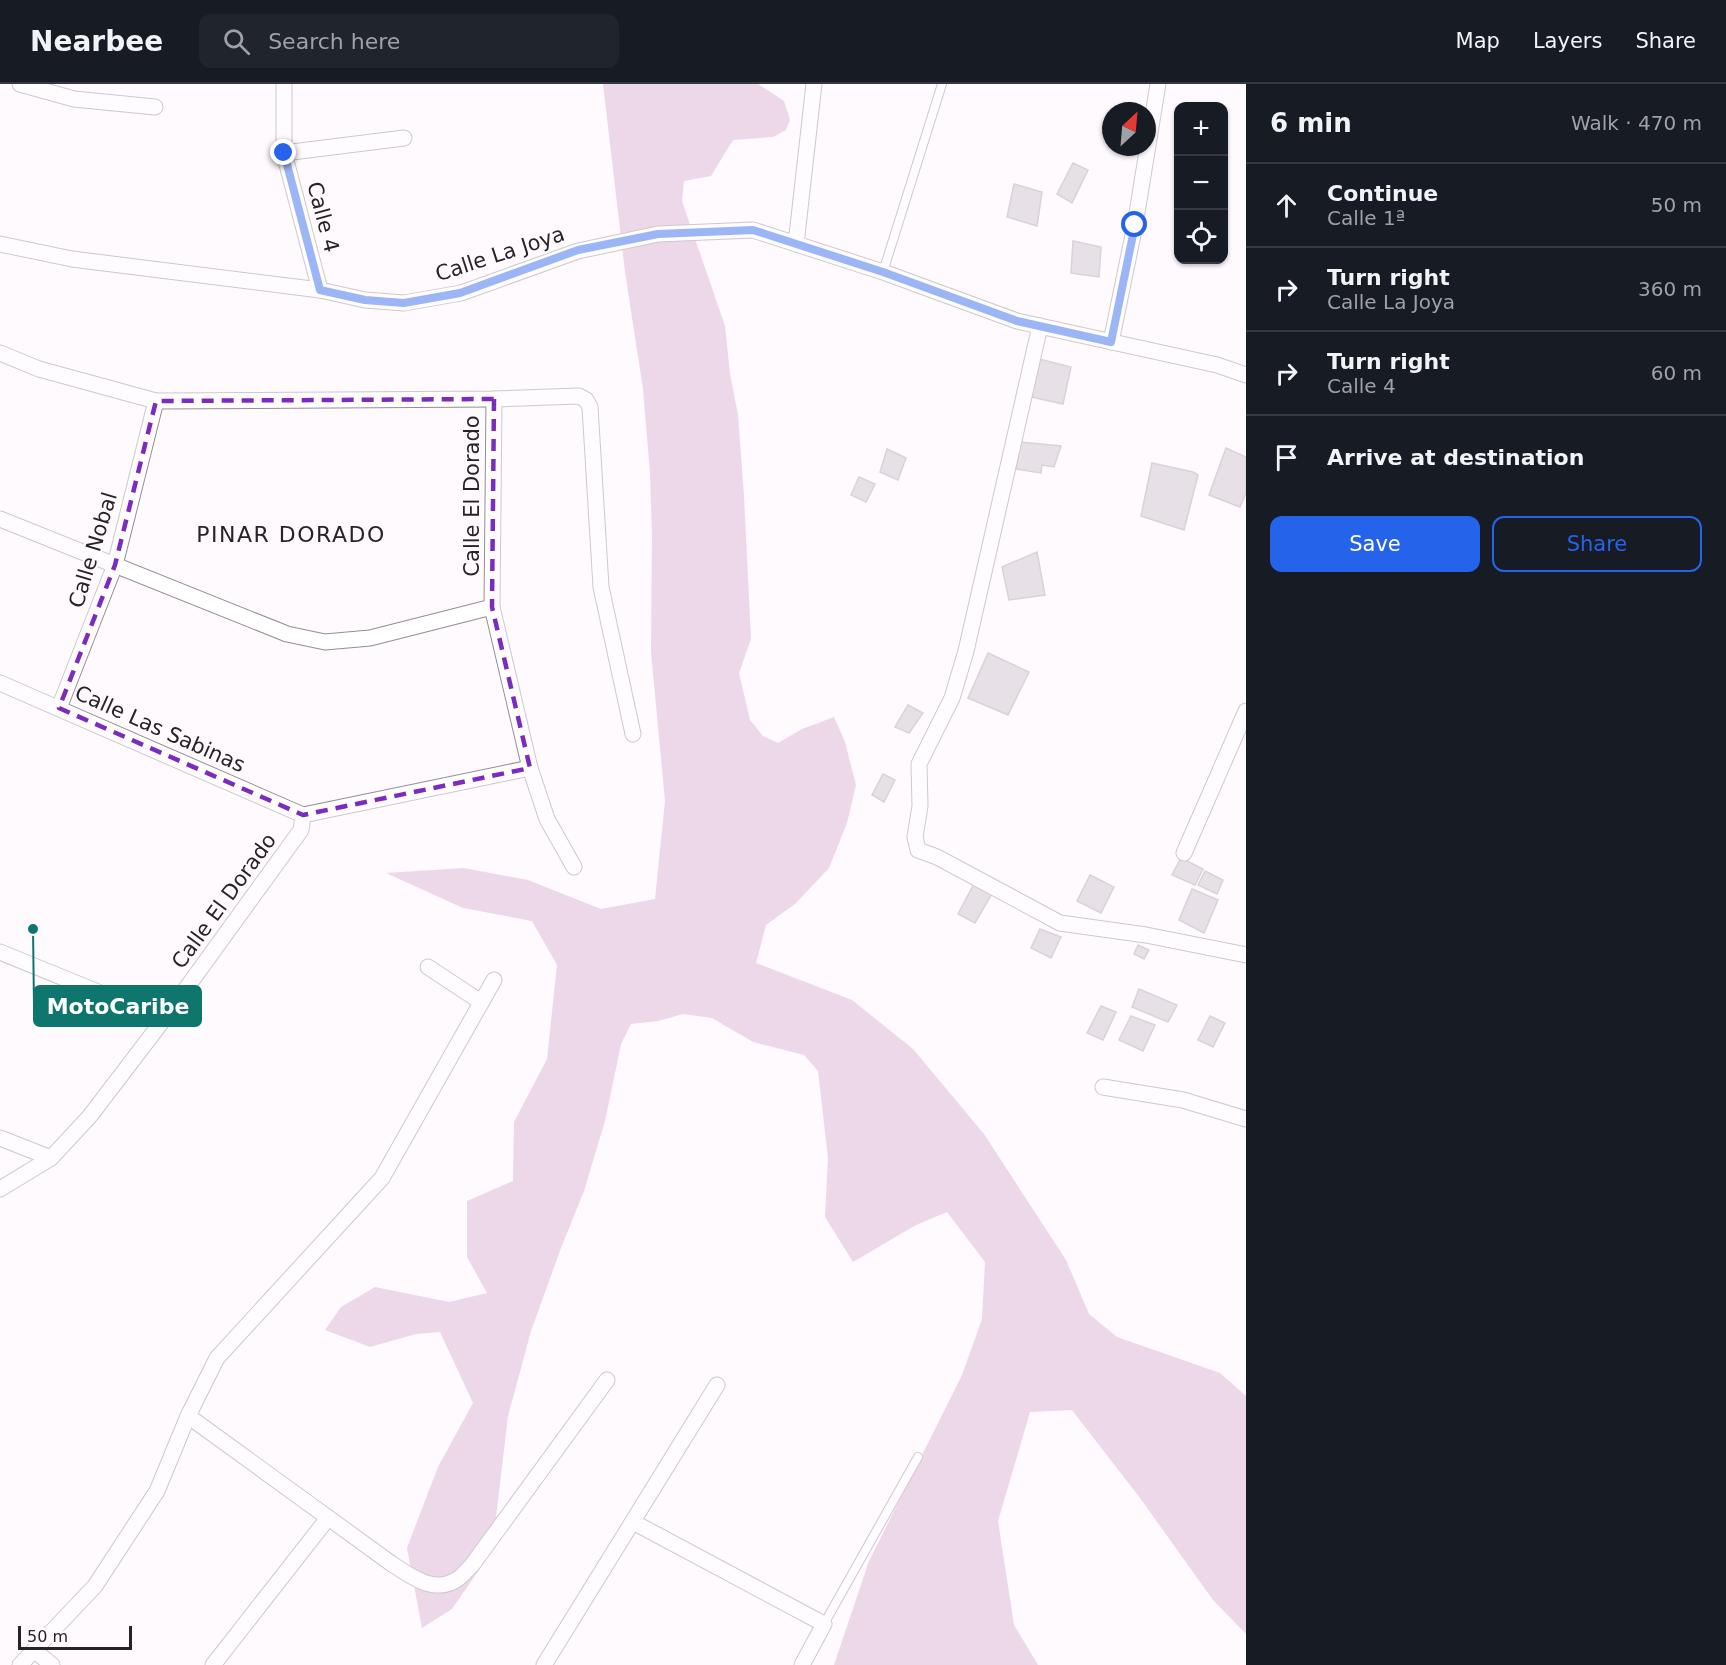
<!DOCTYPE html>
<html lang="en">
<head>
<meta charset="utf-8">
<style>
	body { margin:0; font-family:"DejaVu Sans",sans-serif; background:#20242c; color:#f1f3f6 }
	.controls { position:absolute; right:18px; top:18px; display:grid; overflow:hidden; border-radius:12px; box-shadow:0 2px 4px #0004 }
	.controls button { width:54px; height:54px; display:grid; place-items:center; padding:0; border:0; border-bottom:2px solid #363941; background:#171b24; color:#f1f3f6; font:30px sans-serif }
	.compass { position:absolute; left:1102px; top:18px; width:54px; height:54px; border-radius:50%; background:#171b24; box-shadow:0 2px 4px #0004; rotate:26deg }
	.scale { position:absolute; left:18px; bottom:15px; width:114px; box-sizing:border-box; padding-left:6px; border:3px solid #272326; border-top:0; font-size:16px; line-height:21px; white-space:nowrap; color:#272326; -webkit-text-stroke:4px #fefafe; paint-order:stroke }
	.stop { position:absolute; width:18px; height:18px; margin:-14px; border:4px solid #2563eb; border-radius:50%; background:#fff }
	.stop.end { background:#2563eb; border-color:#fff; box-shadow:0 2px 6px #0008 }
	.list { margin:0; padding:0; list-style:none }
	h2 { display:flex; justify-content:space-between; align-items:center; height:78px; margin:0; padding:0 24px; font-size:26px }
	h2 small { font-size:20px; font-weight:400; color:#9ea1a6 }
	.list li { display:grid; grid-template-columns:39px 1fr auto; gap:18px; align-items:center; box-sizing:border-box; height:84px; padding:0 24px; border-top:2px solid #363941 }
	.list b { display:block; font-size:22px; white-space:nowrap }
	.list p { margin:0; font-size:20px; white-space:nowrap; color:#9ea1a6 }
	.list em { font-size:20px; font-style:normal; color:#9ea1a6 }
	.actions { display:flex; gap:12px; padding:18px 24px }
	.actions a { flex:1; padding:14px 0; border:2px solid #2563eb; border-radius:12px; text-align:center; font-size:21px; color:#2563eb }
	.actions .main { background:#2563eb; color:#fff }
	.icon { flex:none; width:33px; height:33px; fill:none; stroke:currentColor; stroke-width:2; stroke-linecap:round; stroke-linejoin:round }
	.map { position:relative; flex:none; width:1246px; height:1581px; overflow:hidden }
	header { display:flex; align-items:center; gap:36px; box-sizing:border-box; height:84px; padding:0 30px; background:#171b24; border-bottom:2px solid #363941 }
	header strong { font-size:28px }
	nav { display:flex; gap:33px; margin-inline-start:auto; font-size:21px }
	.search { width:420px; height:54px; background:#20242c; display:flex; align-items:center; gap:15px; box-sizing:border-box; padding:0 21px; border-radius:12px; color:#9ea1a6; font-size:22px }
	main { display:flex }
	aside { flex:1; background:#171b24 }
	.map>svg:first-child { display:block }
	.forest { fill:#d9afd1 }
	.building { fill:#ccc1c9; stroke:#aea3ab; stroke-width:1.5 }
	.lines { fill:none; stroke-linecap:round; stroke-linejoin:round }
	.lane-casing { stroke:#978d95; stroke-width:10 }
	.street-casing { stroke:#978d95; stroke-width:17 }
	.lane { stroke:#fff; stroke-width:8 }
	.street { stroke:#fff; stroke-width:15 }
	.route { stroke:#2563eb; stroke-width:8 }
	.marked { fill:none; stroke:#7b2cbf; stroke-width:4.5; stroke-dasharray:12 8; stroke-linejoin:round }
	.labels { text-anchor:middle; stroke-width:4.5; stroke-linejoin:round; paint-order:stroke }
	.street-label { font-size:21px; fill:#272326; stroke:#fefafe }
	.neighbourhood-label { font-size:22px; letter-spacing:1.5px; fill:#272326; stroke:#fefafe }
	.leader { fill:none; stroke:#0f766e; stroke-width:2 }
	.callout-dot { fill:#0f766e; stroke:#fefafe; stroke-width:2 }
	.callout { fill:#0f766e; stroke:#0f766e; stroke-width:2 }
	.callout-label { font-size:22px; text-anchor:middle; font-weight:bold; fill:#fff }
</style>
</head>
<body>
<header>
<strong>Nearbee</strong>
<div class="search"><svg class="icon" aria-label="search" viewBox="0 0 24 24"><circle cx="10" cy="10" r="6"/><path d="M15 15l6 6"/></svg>Search here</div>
<nav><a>Map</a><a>Layers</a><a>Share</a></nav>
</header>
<main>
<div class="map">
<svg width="1246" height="1581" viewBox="0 0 1246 1581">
	<rect width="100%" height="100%" fill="#fefafe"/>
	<!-- forest -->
	<path class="forest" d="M603 0H758L784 17 790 36 786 46 773 53 733 56 711 92 684 97 682 117 725 242 730 290 738 331 744 412 751 555 739 589 750 636 763 652 778 659 802 645 834 633 845 658 856 701 847 739 829 784 795 820 766 841 756 879 852 916 913 965 984 1050 1066 1176 1089 1230 1117 1253 1220 1289 1246 1312V1550L1213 1516 1140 1414 1072 1326 1030 1328 998 1437 1014 1541 1038 1581H834L869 1477 962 1291 982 1235 985 1178 947 1128 916 1141 853 1178 825 1133 828 1074 818 987 804 971 753 958 712 934 683 930 658 937 631 940 621 960 605 1037 584 1107 561 1164 531 1247 508 1332 492 1467 452 1525 422 1544 407 1464 438 1383 473 1319 440 1248 416 1250 370 1263 325 1246 341 1223 375 1203 449 1218 487 1209 467 1173V1117L513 1097 514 1038 547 975 557 881 532 837 463 824 386 789 464 784 528 796 601 825 655 815 665 717 651 568 652 451 650 389 643 305 625 188Z"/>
	<!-- building -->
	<g class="building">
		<path d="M1073 79 1088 86 1072 119 1057 110Z"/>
		<path d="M1014 100 1042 108 1037 142 1007 133Z"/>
		<path d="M1073 157 1101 163 1099 193 1071 189Z"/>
		<path d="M1039 275 1071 283 1063 320 1031 313Z"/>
		<path d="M1020 358 1061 362 1054 383 1042 381 1041 389 1016 385Z"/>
		<path d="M1226 364 1246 373V409L1240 423 1209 411Z"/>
		<path d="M887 365 906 374 898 396 880 388Z"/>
		<path d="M1152 379 1193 388 1198 391 1184 446 1141 432Z"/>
		<path d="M859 393 875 400 866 418 851 411Z"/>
		<path d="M1037 468 1045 511 1009 516 1002 483Z"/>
		<path d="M988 569 1029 588 1008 631 968 614Z"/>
		<path d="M908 621 923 629 909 649 895 643Z"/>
		<path d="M883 690 895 696 884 718 872 711Z"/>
		<path d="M1181 774 1203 785 1195 801 1172 791Z"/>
		<path d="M1205 787 1223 796 1217 810 1198 801Z"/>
		<path d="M1090 791 1114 803 1101 829 1077 817Z"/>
		<path d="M975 798 993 808 975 839 958 830Z"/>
		<path d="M1192 805 1218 816 1204 849 1179 836Z"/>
		<path d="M1040 845 1061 853 1051 874 1031 864Z"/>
		<path d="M1138 861 1149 866 1144 875 1134 870Z"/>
		<path d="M1139 905 1177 921 1168 938 1132 923Z"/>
		<path d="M1101 922 1116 928 1103 956 1087 949Z"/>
		<path d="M1131 932 1155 941 1143 967 1119 956Z"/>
		<path d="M1210 932 1225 939 1213 963 1198 956Z"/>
	</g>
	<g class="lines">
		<!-- lane casing -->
		<g class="lane-casing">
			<g id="lane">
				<path d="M883 188 942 0"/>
				<path d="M824 1540 918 1373"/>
			</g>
		</g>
		<!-- street casing -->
		<g class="street-casing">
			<g id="street">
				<path d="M20 0 74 15 155 23"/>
				<path d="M284 0V69L320 206"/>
				<path d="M284 69 404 54"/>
				<path d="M0 160 72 175 320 206 365 216 404 219 461 209 578 167 658 150 753 146 883 188 1017 237 1217 281 1246 291"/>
				<path d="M796 160 814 0"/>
				<path d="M1040 242 966 567 952 614 919 680 920 722 915 753 918 766 937 773 1060 839 1146 851 1246 871"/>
				<path d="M1111 258 1135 141 1158 0"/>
				<path d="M0 269 39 285 156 317 494 315 579 312 586 316 590 323 601 503 633 650"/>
				<path d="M494 315 492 523 530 684 547 735 574 783"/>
				<path d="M0 435 287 550 325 558 370 554 492 523"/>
				<path d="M0 599 303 731"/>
				<path d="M59 624 115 481 156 317"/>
				<path d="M303 731 530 684"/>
				<path d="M1184 769 1246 627"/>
				<path d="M0 868 164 935"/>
				<path d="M428 883 481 918"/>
				<path d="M1103 1003 1183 1016 1246 1035"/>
				<path d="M0 1054 51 1074"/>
				<path d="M0 1105 51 1074 90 1032 164 935 301 746 303 731"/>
				<path d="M188 1332 392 1480C410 1492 433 1509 454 1497 461 1494 467 1486 472 1481L607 1296"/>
				<path d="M633 1438 824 1540 802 1581"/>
				<path d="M34 1566 52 1581"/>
				<path d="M20 1581 95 1502 157 1407 188 1332 217 1274 382 1094 494 896"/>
				<path d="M213 1581 328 1434"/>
				<path d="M544 1581 717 1301"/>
			</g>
		</g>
		<!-- lane -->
		<use href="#lane" class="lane"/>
		<!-- street -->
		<use href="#street" class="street"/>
	</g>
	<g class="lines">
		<!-- route -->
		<path class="route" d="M284 69 320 206 365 216 404 219 460 209 578 166 658 150 753 146 883 188 1017 237 1111 258 1135 141"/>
	</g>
	<!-- marked area -->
	<path d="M0 0H1246V1581H0ZM494 315 492 523 530 684 303 731 59 624 115 481 156 317Z" fill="#fefafe" fill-opacity=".55" fill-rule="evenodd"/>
	<path class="marked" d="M494 315 492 523 530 684 303 731 59 624 115 481 156 317Z"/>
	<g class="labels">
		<!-- street labels -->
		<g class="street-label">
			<text transform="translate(323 133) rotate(75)" y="7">Calle 4</text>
			<text transform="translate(500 170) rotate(-18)" y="7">Calle La Joya</text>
			<text transform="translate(472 412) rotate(-90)" y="7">Calle El Dorado</text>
			<text transform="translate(93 466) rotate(-73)" y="7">Calle Nobal</text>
			<text transform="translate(160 645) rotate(24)" y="7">Calle Las Sabinas</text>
			<text transform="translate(224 817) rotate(-54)" y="7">Calle El Dorado</text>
		</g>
		<!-- neighbourhood labels -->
		<g class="neighbourhood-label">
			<text x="291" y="458">PINAR DORADO</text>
		</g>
	</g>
	<!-- callouts -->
	<path class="leader" d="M33 845L34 922"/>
	<circle class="callout-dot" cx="33" cy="845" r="6"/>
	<rect class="callout" x="34" y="902" width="167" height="40" rx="6"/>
	<g class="callout-label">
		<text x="118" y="930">MotoCaribe</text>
	</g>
</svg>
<div class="controls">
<button>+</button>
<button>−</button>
<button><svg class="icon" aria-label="locate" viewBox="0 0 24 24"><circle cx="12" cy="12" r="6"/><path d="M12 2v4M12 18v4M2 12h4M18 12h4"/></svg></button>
</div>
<svg class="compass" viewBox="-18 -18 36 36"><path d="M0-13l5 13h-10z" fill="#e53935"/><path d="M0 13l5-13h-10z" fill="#9ea1a6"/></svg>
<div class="scale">50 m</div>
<div class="stop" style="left:1135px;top:141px"></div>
<div class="stop end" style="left:284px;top:69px"></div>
</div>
<aside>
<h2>6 min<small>Walk · 470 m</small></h2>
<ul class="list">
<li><svg class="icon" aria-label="ahead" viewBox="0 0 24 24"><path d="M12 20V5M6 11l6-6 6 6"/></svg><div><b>Continue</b><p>Calle 1ª</p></div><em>50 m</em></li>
<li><svg class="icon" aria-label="right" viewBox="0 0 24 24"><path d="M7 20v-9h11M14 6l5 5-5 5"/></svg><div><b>Turn right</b><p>Calle La Joya</p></div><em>360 m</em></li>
<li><svg class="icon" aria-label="right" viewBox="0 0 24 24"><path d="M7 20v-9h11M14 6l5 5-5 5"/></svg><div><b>Turn right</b><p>Calle 4</p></div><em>60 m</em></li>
<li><svg class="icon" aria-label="arrive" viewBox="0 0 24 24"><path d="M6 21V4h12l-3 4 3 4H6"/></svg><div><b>Arrive at destination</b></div></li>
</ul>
<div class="actions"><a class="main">Save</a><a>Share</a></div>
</aside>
</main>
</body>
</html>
